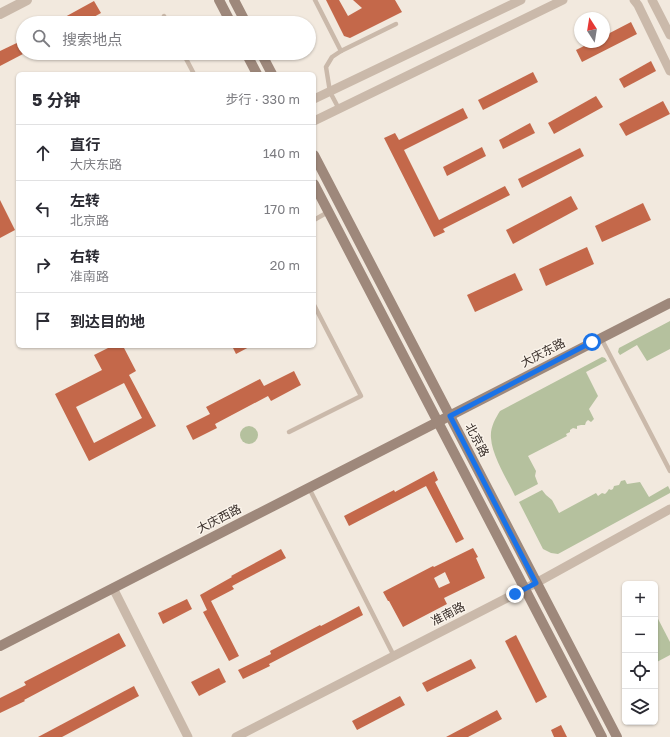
<!DOCTYPE html>
<html lang="zh">
<head>
<meta charset="utf-8">
<style>
	body { margin:0; font-family:"Golos Text","Noto Sans SC",sans-serif; background:#f2f2f3; color:#2b2b33 }
	.controls { position:absolute; right:12px; bottom:12px; display:grid; overflow:hidden; border-radius:6px; box-shadow:0 1px 3px #0004 }
	.controls button { width:36px; height:36px; display:grid; place-items:center; padding:0; border:0; border-bottom:1px solid #e1e1e2; background:#fff; color:#2b2b33; font:20px sans-serif }
	.compass { position:absolute; left:574px; top:12px; width:36px; height:36px; border-radius:50%; background:#fff; box-shadow:0 1px 3px #0004; rotate:348deg }
	.stop { position:absolute; width:12px; height:12px; margin:-9px; border:3px solid #1a73e8; border-radius:50%; background:#fff }
	.stop.end { background:#1a73e8; border-color:#fff; box-shadow:0 1px 4px #0008 }
	.list { margin:0; padding:0; list-style:none }
	h2 { display:flex; justify-content:space-between; align-items:center; height:52px; margin:0; padding:0 16px; font-size:17px }
	h2 small { font-size:13px; font-weight:400; color:#7c7c81 }
	.list li { display:grid; grid-template-columns:26px 1fr auto; gap:12px; align-items:center; box-sizing:border-box; height:56px; padding:0 16px; border-top:1px solid #e1e1e2 }
	.list b { display:block; font-size:15px; white-space:nowrap }
	.list p { margin:0; font-size:13px; white-space:nowrap; color:#7c7c81 }
	.list em { font-size:13px; font-style:normal; color:#7c7c81 }
	.icon { flex:none; width:22px; height:22px; fill:none; stroke:currentColor; stroke-width:2; stroke-linecap:round; stroke-linejoin:round }
	.map { position:relative; flex:none; width:670px; height:737px; overflow:hidden }
	.search { position:absolute; background:#fff; box-shadow:0 1px 3px #0004; left:16px; top:16px; width:300px; height:44px; display:flex; align-items:center; gap:10px; box-sizing:border-box; padding:0 14px; border-radius:22px; color:#7c7c81; font-size:15px }
	.panel { position:absolute; background:#fff; box-shadow:0 1px 3px #0004; left:16px; top:72px; width:300px; height:276px; border-radius:6px }
	.map>svg:first-child { display:block }
	.green { fill:#b5c19e }
	.building { fill:#c4684a; fill-rule:evenodd }
	.lines { fill:none; stroke-linecap:round; stroke-linejoin:round }
	.service { stroke:#cab9aa; stroke-width:4.5 }
	.minor { stroke:#cab9aa; stroke-width:9 }
	.tertiary { stroke:#cab9aa; stroke-width:10 }
	.secondary { stroke:#9e887b; stroke-width:10 }
	.route { stroke:#1a73e8; stroke-width:5 }
	.labels { text-anchor:middle; stroke-width:3; stroke-linejoin:round; paint-order:stroke }
	.street-label { font-size:12px; fill:#382e29; stroke:#faf3ea }
</style>
</head>
<body>
<div class="map">
<svg width="670" height="737" viewBox="0 0 670 737">
	<rect width="100%" height="100%" fill="#f2e9de"/>
	<!-- green -->
	<g class="green">
		<path d="M670 321V349L647 361 637 345 620 355 618 352 619 348Z"/>
		<path d="M602 357 605 358 607 361 586 372 598 396 589 409 594 419 591 422 588 420 586 422 585 425H581L577 426V429L573 428 570 430V432L566 434 567 436 528 456 536 471 535 476 538 484 515 496C507 479 492 456 491 438 490 428 495 419 500 411Z"/>
		<circle cx="249" cy="435" r="9"/>
		<path d="M625 480 627 484 640 482 649 497 668 486 670 490V493L558 554 551 553 543 549 519 502 542 490 546 495 552 500 559 513 596 493 598 496 602 493 605 494 607 492 609 489 611 490 613 489 614 486 619 485 621 481Z"/>
		<path d="M655 613 670 642V655L655 663Z"/>
	</g>
	<!-- building -->
	<g class="building">
		<path d="M326 0H339L348 16 362 8 353 0H395L402 12 350 38 344 36Z"/>
		<path d="M94 1 101 13 83 23H54Z"/>
		<path d="M631 22 637 34 582 62 576 50 592 42H604V36Z"/>
		<path d="M23 40V54L0 66V51Z"/>
		<path d="M651 61 656 71 624 88 619 79Z"/>
		<path d="M533 72 538 82 483 110 478 100Z"/>
		<path d="M596 96 603 107 554 134 548 123Z"/>
		<path d="M663 101 670 114 626 136 619 124Z"/>
		<path d="M463 108 468 118 404 150 439 220 505 186 510 195 443 229 445 232 434 237 384 138 395 133 399 140Z"/>
		<path d="M530 123 535 133 503 149 499 140Z"/>
		<path d="M482 147 486 156 447 176 443 167Z"/>
		<path d="M580 148 584 156 522 188 518 179Z"/>
		<path d="M571 196 578 209 513 244 506 230Z"/>
		<path d="M0 200 15 230 0 238Z"/>
		<path d="M643 203 651 220 602 242 595 226Z"/>
		<path d="M587 247 594 264 546 286 539 269Z"/>
		<path d="M515 273 523 290 475 312 467 295Z"/>
		<path d="M112 346H123L136 371 129 375 156 426 89 461 55 394 102 370 94 355ZM124 383 142 418 94 443 76 407Z"/>
		<path d="M232 346H251L236 354Z"/>
		<path d="M294 371 301 385 271 401 268 396 215 424 217 428 193 440 186 426 210 414 206 407 260 379 264 386Z"/>
		<path d="M434 471 438 480 435 482 464 539 456 543 426 486 349 526 344 516 394 490 395 492Z"/>
		<path d="M473 548 478 557 476 558 485 578 444 598 447 604 403 627 389 601H388L383 592 433 566 434 567ZM445 572 450 583 439 588 434 578Z"/>
		<path d="M281 549 286 558 232 586 234 589 211 601 239 656 229 661 203 612 207 610 200 595 232 577 231 576Z"/>
		<path d="M187 599 192 609 163 624 158 613Z"/>
		<path d="M359 606 363 615 269 664 270 666 243 679 238 670 271 654 270 651 320 625 321 626Z"/>
		<path d="M119 633 126 646 24 700 25 701 0 713V698L26 685 24 682Z"/>
		<path d="M516 635 547 697 536 703 505 641Z"/>
		<path d="M471 659 476 668 427 692 422 683Z"/>
		<path d="M219 668 226 682 199 696 191 682Z"/>
		<path d="M134 686 139 696 62 737H38Z"/>
		<path d="M400 696 405 705 357 730 352 721Z"/>
		<path d="M497 710 502 719 468 737H446Z"/>
		<path d="M561 725 567 737H554L551 730Z"/>
	</g>
	<g class="lines">
		<!-- service -->
		<g class="service">
			<path d="M315 0 341 51"/>
			<path d="M164 16 168 23"/>
			<path d="M183 53 194 74"/>
			<path d="M339 109 330 92 326 67 332 57 341 51 396 24"/>
			<path d="M314 220 328 212"/>
			<path d="M601 338 670 471"/>
			<path d="M289 432 361 396 314 305"/>
			<path d="M309 488 394 656"/>
		</g>
		<!-- minor -->
		<g class="minor">
			<path d="M634 0 638 5 670 71"/>
			<path d="M652 0 670 35"/>
			<path d="M314 99 521 0"/>
			<path d="M314 121 563 0"/>
			<path d="M113 588 188 737"/>
			<path d="M236 737 536 583 670 509"/>
		</g>
		<!-- tertiary -->
		<path class="tertiary" d="M0 14 27 0"/>
		<!-- secondary -->
		<g class="secondary">
			<path d="M219 0 231 23"/>
			<path d="M234 0 246 23"/>
			<path d="M246 53 257 74"/>
			<path d="M261 53 272 74"/>
			<path d="M314 155 617 737"/>
			<path d="M314 184 602 737"/>
			<path d="M0 646 670 303"/>
		</g>
	</g>
	<g class="lines">
		<!-- route -->
		<path class="route" d="M515 594 536 583 450 416 592 342"/>
	</g>
	<g class="labels">
		<!-- street labels -->
		<g class="street-label">
			<text transform="translate(543 353) rotate(-27)" y="4">大庆东路</text>
			<text transform="translate(477 440) rotate(62)" y="4">北京路</text>
			<text transform="translate(219 519) rotate(-27)" y="4">大庆西路</text>
			<text transform="translate(448 614) rotate(-27)" y="4">准南路</text>
		</g>
	</g>
</svg>
<div class="controls">
<button>+</button>
<button>−</button>
<button><svg class="icon" aria-label="locate" viewBox="0 0 24 24"><circle cx="12" cy="12" r="6"/><path d="M12 2v4M12 18v4M2 12h4M18 12h4"/></svg></button>
<button><svg class="icon" aria-label="layers" viewBox="0 0 24 24"><path d="M12 4l9 5-9 5-9-5zM3 14l9 5 9-5"/></svg></button>
</div>
<svg class="compass" viewBox="-18 -18 36 36"><path d="M0-13l5 13h-10z" fill="#e53935"/><path d="M0 13l5-13h-10z" fill="#7c7c81"/></svg>
<div class="stop" style="left:592px;top:342px"></div>
<div class="stop end" style="left:515px;top:594px"></div>
<div class="search"><svg class="icon" aria-label="search" viewBox="0 0 24 24"><circle cx="10" cy="10" r="6"/><path d="M15 15l6 6"/></svg>搜索地点</div>
<section class="panel">
<h2>5 分钟<small>步行 · 330 m</small></h2>
<ul class="list">
<li><svg class="icon" aria-label="ahead" viewBox="0 0 24 24"><path d="M12 20V5M6 11l6-6 6 6"/></svg><div><b>直行</b><p>大庆东路</p></div><em>140 m</em></li>
<li><svg class="icon" aria-label="left" viewBox="0 0 24 24"><path d="M17 20v-9H6M10 6l-5 5 5 5"/></svg><div><b>左转</b><p>北京路</p></div><em>170 m</em></li>
<li><svg class="icon" aria-label="right" viewBox="0 0 24 24"><path d="M7 20v-9h11M14 6l5 5-5 5"/></svg><div><b>右转</b><p>准南路</p></div><em>20 m</em></li>
<li><svg class="icon" aria-label="arrive" viewBox="0 0 24 24"><path d="M6 21V4h12l-3 4 3 4H6"/></svg><div><b>到达目的地</b></div></li>
</ul>
</section>
</div>
</body>
</html>
